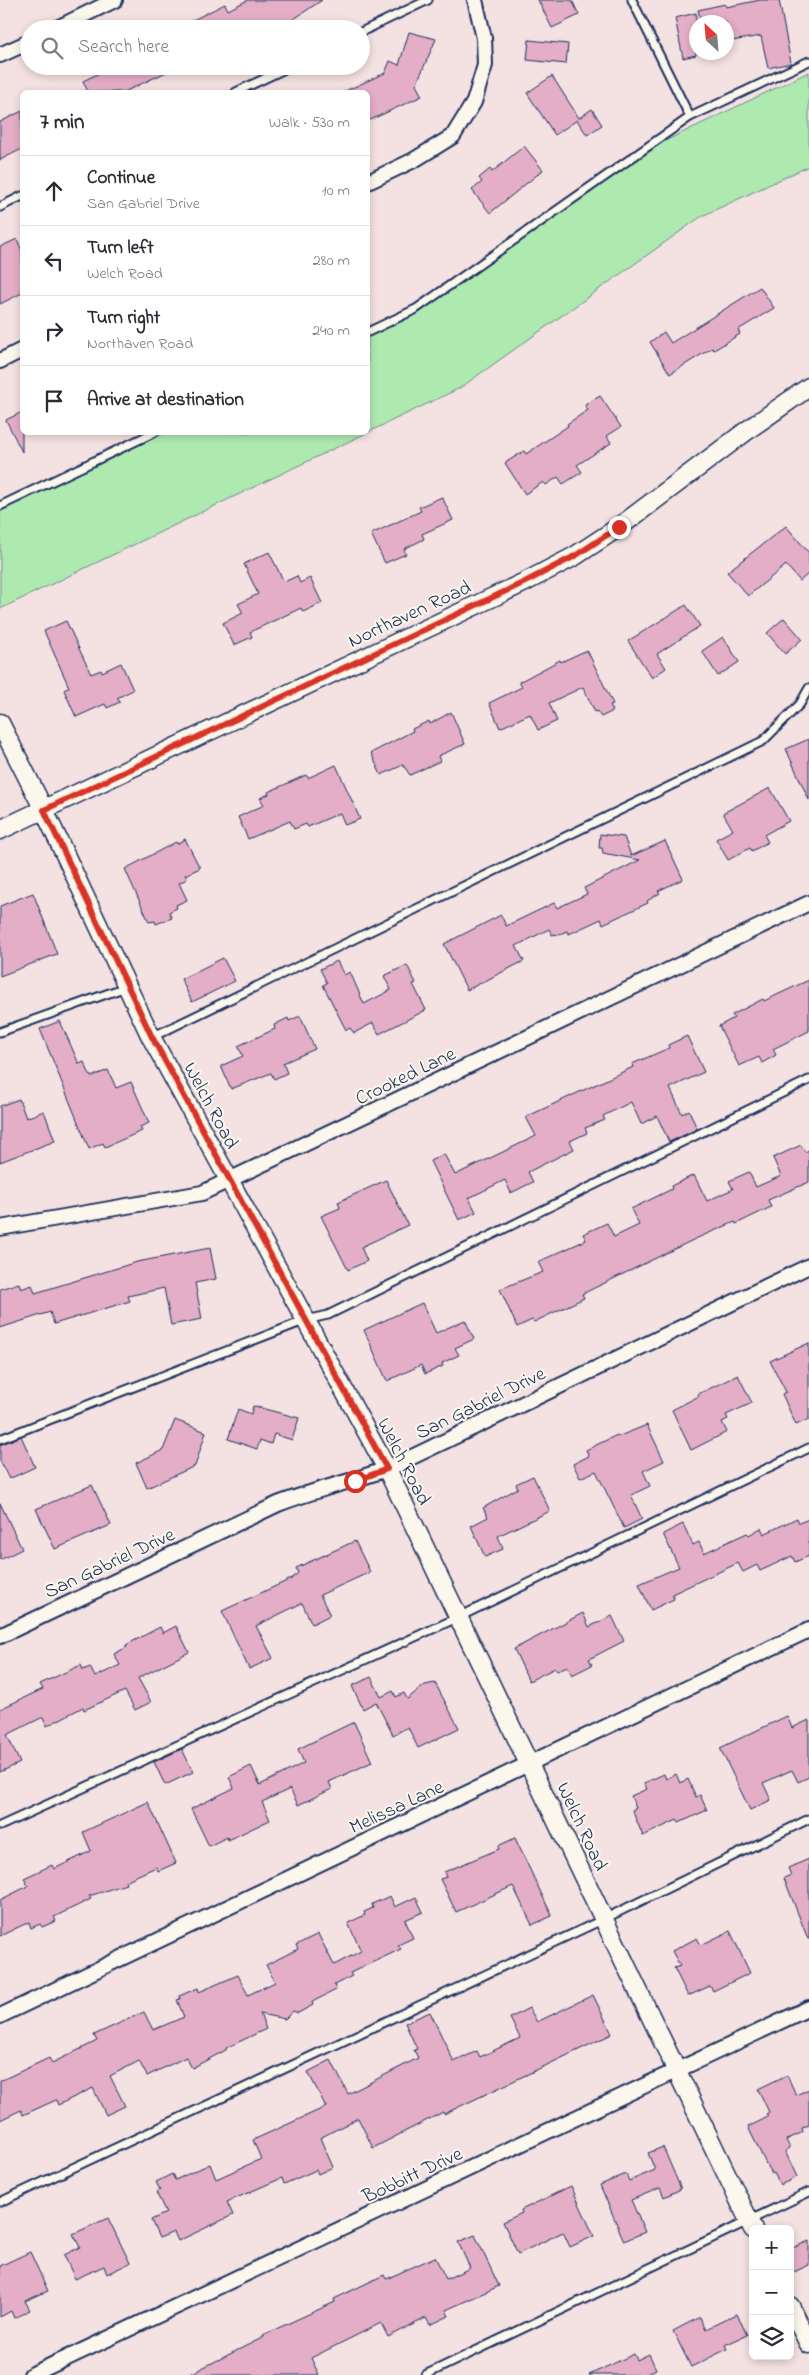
<!DOCTYPE html>
<html lang="en">
<head>
<meta charset="utf-8">
<style>
	body { margin:0; font-family:"Indie Flower",sans-serif; background:#f7f7f7; color:#2b2b33 }
	.controls { position:absolute; right:15px; bottom:15px; display:grid; overflow:hidden; border-radius:8px; box-shadow:0 2px 8px #0003 }
	.controls button { width:45px; height:45px; display:grid; place-items:center; padding:0; border:0; border-bottom:1px solid #e1e1e2; background:#fff; color:#2b2b33; font:25px sans-serif }
	.compass { position:absolute; left:689px; top:15px; width:45px; height:45px; border-radius:50%; background:#fff; box-shadow:0 2px 8px #0003; rotate:334deg }
	.stop { position:absolute; width:15px; height:15px; margin:-11px; border:4px solid #d93025; border-radius:50%; background:#fff }
	.stop.end { background:#d93025; border-color:#fff; box-shadow:0 1px 5px #0008 }
	.list { margin:0; padding:0; list-style:none }
	h2 { display:flex; justify-content:space-between; align-items:center; height:65px; margin:0; padding:0 20px; font-size:21px }
	h2 small { font-size:16px; font-weight:400; color:#7c7c81 }
	.list li { display:grid; grid-template-columns:32px 1fr auto; gap:15px; align-items:center; box-sizing:border-box; height:70px; padding:0 20px; border-top:1px solid #e1e1e2 }
	.list b { display:block; font-size:19px; white-space:nowrap }
	.list p { margin:0; font-size:16px; white-space:nowrap; color:#7c7c81 }
	.list em { font-size:16px; font-style:normal; color:#7c7c81 }
	.icon { flex:none; width:28px; height:28px; fill:none; stroke:currentColor; stroke-width:2; stroke-linecap:round; stroke-linejoin:round }
	.map { position:relative; flex:none; width:809px; height:2375px; overflow:hidden }
	.search { position:absolute; background:#fff; box-shadow:0 2px 8px #0003; left:20px; top:20px; width:350px; height:55px; display:flex; align-items:center; gap:12px; box-sizing:border-box; padding:0 18px; border-radius:28px; color:#7c7c81; font-size:19px }
	.panel { position:absolute; background:#fff; box-shadow:0 2px 8px #0003; left:20px; top:90px; width:350px; height:345px; border-radius:8px }
	.map>svg:first-child { display:block }
	.green { fill:#aeeab0; stroke:#648c87 }
	.building { fill:#e4aec6; stroke:#1b2f5e }
	.lines { fill:none; stroke-linecap:round; stroke-linejoin:round }
	.service-casing { stroke:#1b2f5e; stroke-width:11 }
	.minor-casing { stroke:#1b2f5e; stroke-width:18 }
	.tertiary-casing { stroke:#1b2f5e; stroke-width:21 }
	.service { stroke:#fbf7ec; stroke-width:7 }
	.minor { stroke:#fbf7ec; stroke-width:14 }
	.tertiary { stroke:#fbf7ec; stroke-width:18 }
	.route { stroke:#d93025; stroke-width:6 }
	.labels { text-anchor:middle; stroke-width:4; stroke-linejoin:round; paint-order:stroke }
	.street-label { font-size:20px; fill:#1b2f5e; stroke:#fbf7ec }
</style>
</head>
<body>
<div class="map">
<svg width="809" height="2375" viewBox="0 0 809 2375">
	<rect width="100%" height="100%" fill="#f4e1e1"/>
	<filter id="ink" filterUnits="userSpaceOnUse"><feTurbulence type="fractalNoise" baseFrequency=".02" numOctaves="2"/><feDisplacementMap in="SourceGraphic" scale="10" xChannelSelector="R" yChannelSelector="G"/><feConvolveMatrix kernelMatrix="1 2 1 2 8 2 1 2 1" color-interpolation-filters="sRGB"/></filter>
	<g filter="url(#ink)">
		<!-- green -->
		<path class="green" d="M809 72V166L702 216 460 388 0 609V511L165 433 368 432V336L416 313 663 142Z"/>
		<!-- building -->
		<g class="building">
			<path d="M248 0H322L279 29H175L225 4 228 10Z"/>
			<path d="M538 0H572L579 15 552 28Z"/>
			<path d="M760 0H779L791 63 768 68 761 36 726 42V22H701L698 10 725 4 726 7Z"/>
			<path d="M696 13V55L683 58 675 18Z"/>
			<path d="M409 32 436 39 416 85 422 96 368 121V92H343L385 73 390 61 399 65Z"/>
			<path d="M529 40 568 44 566 64 527 60Z"/>
			<path d="M114 66H179L124 92H88L83 81Z"/>
			<path d="M552 76 579 118 592 109 602 125 587 135 577 120 555 135 527 93Z"/>
			<path d="M22 111V149L0 160V122Z"/>
			<path d="M524 146 543 170 490 213 472 190 482 182 479 178 490 169 492 172Z"/>
			<path d="M17 239 22 251V293L0 304V247Z"/>
			<path d="M760 287 774 308 738 330 740 334 714 350 712 348 670 374 650 342 664 332 671 343Z"/>
			<path d="M600 396 621 427 607 436 611 443 577 465 582 472 563 484 558 477 546 485 543 482 525 494 505 463 524 451 526 454 568 426 567 424 588 410 585 405Z"/>
			<path d="M22 412V452L6 420Z"/>
			<path d="M442 497 453 520 422 534 424 539 404 549 406 554 385 563 371 534 421 511 419 507Z"/>
			<path d="M786 526 809 553V573L800 581 786 565 748 596 727 572Z"/>
			<path d="M269 552 284 582 297 576 300 583 310 578 322 603 303 612 301 608 250 632 252 637 234 645 223 623 243 613 238 604 258 594 244 564Z"/>
			<path d="M686 605 700 626 657 654 666 668 652 678 628 641Z"/>
			<path d="M784 618 802 639 785 654 767 633Z"/>
			<path d="M66 621 91 674 101 670 102 672 121 663 133 690 117 698 120 702 107 708 105 704 76 717 64 690 69 687 44 631Z"/>
			<path d="M723 637 739 662 718 676 702 651Z"/>
			<path d="M587 650 613 704 610 705 613 711 601 717 597 711 595 712 583 687 549 703 557 721 538 730 530 714 500 728 489 703 522 687 519 682 560 660 561 662Z"/>
			<path d="M451 712 465 744 438 756 440 761 410 775 403 765 381 775 371 753 413 731 412 729 429 721 430 724Z"/>
			<path d="M809 739V800L786 749Z"/>
			<path d="M336 765 360 819 345 825 340 813 308 827 306 824 294 829 290 821 248 839 238 817 264 805 260 798 269 794 268 792 306 775 308 778Z"/>
			<path d="M770 788 789 821 764 835 768 842 752 851 750 848 728 860 716 839 733 830 723 813Z"/>
			<path d="M600 834 624 837 631 856 665 841 683 879 658 891 660 893 647 901 648 903 603 924 601 919 569 934 567 931 557 935 556 934 552 935 549 929 516 946 524 961 467 990 444 944 501 915 506 926 554 903 557 908 587 894 584 888 640 860 603 853 602 848H599Z"/>
			<path d="M185 839 200 868 185 875 187 879 179 883 187 900 176 905 177 908 169 912 172 918 156 924 155 921 149 922 125 869 176 842 177 844Z"/>
			<path d="M33 893 57 954 0 976V906Z"/>
			<path d="M223 958 235 981 192 1002 181 979Z"/>
			<path d="M337 961 344 975 350 972 364 1004 391 990 384 976 407 965 416 983 413 984 426 1010 379 1034 373 1023 354 1033 350 1028 346 1030 323 985 327 983 320 969Z"/>
			<path d="M809 980V1031L773 1049 776 1055 762 1063 759 1057 739 1066 719 1026 734 1018 732 1015 763 999 764 1001Z"/>
			<path d="M300 1016 315 1049 283 1063 287 1073 274 1079 271 1073 231 1089 221 1066 243 1056 238 1046 275 1029 274 1025 288 1018 289 1021Z"/>
			<path d="M60 1021 79 1064 84 1062 91 1077 108 1070 116 1088 131 1082 149 1123 140 1127 142 1131 105 1147 103 1143 89 1149 40 1029Z"/>
			<path d="M687 1036 704 1072 670 1088 682 1114 689 1110 697 1129 669 1142 657 1116 641 1124 631 1102 603 1116 605 1120 585 1128 587 1133 570 1141 574 1149 528 1172 533 1182 511 1193 505 1180 469 1198 476 1212 459 1220 430 1161 444 1154 455 1175 536 1136 526 1117 633 1067 632 1064 669 1048 668 1045Z"/>
			<path d="M19 1099 26 1118 44 1111 55 1141 0 1162V1106Z"/>
			<path d="M801 1145 805 1152 809 1150V1182L768 1200 771 1207 736 1224 735 1222 695 1239 582 1294 584 1298 534 1322 532 1320 517 1327 500 1289 543 1272 538 1262 586 1240 583 1234 607 1223 614 1237 639 1225 631 1209 672 1189 671 1186 694 1175 707 1201 733 1189 729 1181 749 1172 756 1187 781 1176 773 1158Z"/>
			<path d="M386 1180 408 1225 361 1247 367 1261 348 1270 321 1216 340 1208 338 1202Z"/>
			<path d="M210 1248 216 1279 195 1283 202 1319 171 1325 164 1288 128 1296 130 1301 54 1324 50 1312 0 1328V1289L19 1283 21 1289 32 1285 35 1293 137 1262Z"/>
			<path d="M422 1303 436 1333 465 1320 474 1339 455 1348 459 1355 442 1363 443 1366 425 1374 421 1365 387 1381 364 1330Z"/>
			<path d="M809 1343V1419L796 1425 782 1394 786 1392 770 1361Z"/>
			<path d="M738 1375 752 1403 726 1415 728 1419 722 1422 727 1432 691 1450 672 1410 699 1396 698 1394Z"/>
			<path d="M253 1406 299 1418 292 1440 274 1434 271 1444 260 1440 257 1449 228 1439 238 1409 251 1414Z"/>
			<path d="M175 1420 206 1432 195 1466 147 1488 136 1463 163 1450Z"/>
			<path d="M647 1425 664 1461 643 1471 650 1486 631 1495 642 1519 624 1528 596 1471 580 1478 573 1464 589 1456 586 1450 617 1435V1437Z"/>
			<path d="M21 1436 35 1467 9 1479 0 1461V1445Z"/>
			<path d="M533 1476 550 1511 498 1536 503 1549 485 1557 471 1526 488 1517 483 1508 518 1488 516 1484Z"/>
			<path d="M92 1485 111 1525 55 1549 36 1509Z"/>
			<path d="M0 1503 22 1549 0 1560Z"/>
			<path d="M797 1518 799 1523 809 1519V1556L795 1562 792 1556 760 1571 757 1565 743 1572 738 1563 672 1594 674 1599 651 1610 639 1584 679 1567 663 1534 683 1524 693 1545 699 1542 704 1553 747 1533 749 1535 761 1528 764 1534Z"/>
			<path d="M355 1541 370 1572 320 1595 330 1615 312 1624 302 1603 256 1626 273 1658 249 1669 222 1611 291 1579 298 1573 296 1568Z"/>
			<path d="M583 1613 589 1627 612 1616 624 1641 589 1659 592 1665 572 1675 567 1666 557 1671 555 1668 529 1681 514 1649Z"/>
			<path d="M176 1626 189 1652 138 1678 151 1702 135 1710 125 1691 84 1710 83 1707 47 1726 43 1717 7 1735 20 1763 0 1772V1709L43 1689 40 1684 81 1665 83 1670 90 1667 95 1677 120 1665 114 1654 127 1647 126 1645 160 1627 163 1633Z"/>
			<path d="M371 1677 381 1697 393 1691 396 1697 404 1693 407 1699 425 1685 435 1683 459 1728 418 1748 408 1727 393 1735 376 1702 363 1709 352 1686Z"/>
			<path d="M787 1716 792 1728 809 1720V1777L798 1782 792 1770 763 1783 771 1800 750 1810 720 1748Z"/>
			<path d="M354 1722 372 1762 329 1782 332 1789 298 1805 290 1789 262 1802 270 1820 228 1840 227 1837 209 1846 191 1809 234 1788 229 1777 251 1766 260 1785 304 1763 298 1749Z"/>
			<path d="M182 1749 193 1772 165 1785 154 1762Z"/>
			<path d="M664 1774 666 1779 676 1774 680 1783 688 1779 696 1797 700 1795 707 1810 679 1823 677 1820 643 1836 632 1810 636 1808 631 1796 647 1789 644 1783Z"/>
			<path d="M148 1802 176 1863 158 1871 156 1867 125 1881 126 1884 89 1896 91 1899 54 1917 56 1921 42 1927 40 1924 31 1928 29 1922 0 1936V1900L28 1886 24 1878 52 1865 54 1869 91 1851 83 1832Z"/>
			<path d="M515 1838 552 1916 532 1925 513 1886 456 1912 440 1879 446 1877 444 1872 499 1849 498 1846Z"/>
			<path d="M809 1859V1939H808L784 1878 791 1875 788 1868Z"/>
			<path d="M390 1896 395 1907 416 1897 423 1912 405 1920 413 1938 398 1945 401 1949 350 1973 352 1976 334 1985 336 1990 312 2002 313 2005 298 2013 293 2011 285 2019 260 2014 266 2029 226 2048V2050L192 2068 186 2057 147 2076 139 2061 110 2076 125 2106 106 2115 93 2088 58 2105 56 2100 23 2115 21 2110 0 2120V2081L49 2058 52 2063 97 2041 94 2035 144 2012 153 2030 184 2017 177 2000 180 1999 179 1996 198 1988 199 1992 238 1975 248 1995 275 1982 266 1965 298 1949 296 1945 318 1934 334 1965 361 1951 348 1923 365 1915 364 1912 373 1908 372 1904Z"/>
			<path d="M730 1931 750 1973 713 1991 710 1986 688 1996 674 1968 680 1966 672 1951 697 1938 701 1945Z"/>
			<path d="M593 1995 612 2034 444 2114 443 2112 373 2148 358 2118 320 2138 333 2167 318 2174 316 2170 284 2184 282 2178 227 2202 233 2215 178 2241 174 2232 159 2238 151 2220 166 2213 156 2192 160 2190 156 2182 172 2174 175 2180 210 2164 216 2179 261 2159 253 2140 326 2107 308 2072 331 2060 348 2094 418 2058 414 2050 417 2049 405 2023 430 2012 454 2062 477 2051 480 2057 520 2038 510 2018 529 2008 537 2022Z"/>
			<path d="M787 2075 796 2095 809 2089V2125L802 2128 803 2132 786 2140 790 2148 785 2151 797 2177 780 2185 774 2173 772 2174 768 2168 748 2127 768 2117 766 2114 769 2112 758 2089Z"/>
			<path d="M663 2147 681 2189 664 2197 660 2188 631 2200 645 2232 624 2241 600 2185 626 2174 629 2181 655 2170 648 2153Z"/>
			<path d="M571 2186 594 2236 570 2247 563 2232 518 2254 503 2222 522 2213 521 2210Z"/>
			<path d="M108 2218 130 2263 107 2274 104 2266 75 2279 64 2255 80 2247 73 2234Z"/>
			<path d="M475 2235 499 2286 446 2310 449 2316 430 2325 426 2318 388 2337 381 2323 311 2358 319 2375H188L264 2337 263 2335 335 2302 334 2299 384 2275 386 2279 435 2257 446 2279 470 2268 458 2242Z"/>
			<path d="M809 2241V2265L794 2272 790 2264V2249Z"/>
			<path d="M30 2252 48 2291 25 2301 30 2310 14 2318 11 2311 0 2317V2266Z"/>
			<path d="M737 2314 747 2335 725 2345 727 2349 691 2367 673 2331 700 2317 706 2329Z"/>
			<path d="M634 2354 637 2360 649 2354 656 2369 645 2375H589Z"/>
		</g>
		<g class="lines">
			<!-- service casing -->
			<g class="service-casing">
				<g id="service">
					<path d="M361 32 428 0"/>
					<path d="M236 92 291 66"/>
					<path d="M690 117 809 61"/>
					<path d="M0 207 22 196"/>
					<path d="M368 332 416 309 690 117 632 0"/>
					<path d="M0 506 155 432"/>
					<path d="M0 1032 126 987"/>
					<path d="M152 1037 763 741 800 704 809 688"/>
					<path d="M0 1439 306 1320 328 1315 809 1080"/>
					<path d="M0 1826 459 1617 809 1448"/>
					<path d="M0 2202 604 1919 809 1819"/>
					<path d="M425 2375 809 2192"/>
				</g>
			</g>
			<!-- minor casing -->
			<g class="minor-casing">
				<g id="minor">
					<path d="M55 29 115 0"/>
					<path d="M0 55 29 42"/>
					<path d="M368 182 414 160 453 136 474 102 485 65 484 38 475 0"/>
					<path d="M0 361 22 350"/>
					<path d="M0 1228 202 1193 809 903"/>
					<path d="M0 1636 278 1504C314 1490 350 1482 387 1469L809 1266"/>
					<path d="M0 2016 809 1630"/>
					<path d="M31 2375 809 2008"/>
				</g>
			</g>
			<!-- tertiary casing -->
			<g class="tertiary-casing">
				<g id="tertiary">
					<path d="M0 723 44 810 151 1037 387 1469 753 2229"/>
					<path d="M0 830 525 582 575 556 619 527 749 429 809 387"/>
					<path d="M790 2306 809 2344"/>
				</g>
			</g>
			<!-- service -->
			<use href="#service" class="service"/>
			<!-- minor -->
			<use href="#minor" class="minor"/>
			<!-- tertiary -->
			<use href="#tertiary" class="tertiary"/>
		</g>
	</g>
	<g class="lines" filter="url(#ink)">
		<!-- route -->
		<path class="route" d="M355 1481 387 1469 152 1037 44 810 525 582 575 556 619 527"/>
	</g>
	<g class="labels">
		<!-- street labels -->
		<g class="street-label">
			<text transform="translate(409 613) rotate(-25)" y="7">Northaven Road</text>
			<text transform="translate(405 1075) rotate(-26)" y="7">Crooked Lane</text>
			<text transform="translate(212 1105) rotate(62)" y="7">Welch Road</text>
			<text transform="translate(480 1402) rotate(-26)" y="7">San Gabriel Drive</text>
			<text transform="translate(405 1461) rotate(63)" y="7">Welch Road</text>
			<text transform="translate(109 1562) rotate(-25)" y="7">San Gabriel Drive</text>
			<text transform="translate(396 1806) rotate(-25)" y="7">Melissa Lane</text>
			<text transform="translate(583 1826) rotate(65)" y="7">Welch Road</text>
			<text transform="translate(412 2174) rotate(-25)" y="7">Bobbitt Drive</text>
		</g>
	</g>
</svg>
<div class="controls">
<button>+</button>
<button>−</button>
<button><svg class="icon" aria-label="layers" viewBox="0 0 24 24"><path d="M12 4l9 5-9 5-9-5zM3 14l9 5 9-5"/></svg></button>
</div>
<svg class="compass" viewBox="-18 -18 36 36"><path d="M0-13l5 13h-10z" fill="#e53935"/><path d="M0 13l5-13h-10z" fill="#7c7c81"/></svg>
<div class="stop" style="left:355px;top:1481px"></div>
<div class="stop end" style="left:619px;top:527px"></div>
<div class="search"><svg class="icon" aria-label="search" viewBox="0 0 24 24"><circle cx="10" cy="10" r="6"/><path d="M15 15l6 6"/></svg>Search here</div>
<section class="panel">
<h2>7 min<small>Walk · 530 m</small></h2>
<ul class="list">
<li><svg class="icon" aria-label="ahead" viewBox="0 0 24 24"><path d="M12 20V5M6 11l6-6 6 6"/></svg><div><b>Continue</b><p>San Gabriel Drive</p></div><em>10 m</em></li>
<li><svg class="icon" aria-label="left" viewBox="0 0 24 24"><path d="M17 20v-9H6M10 6l-5 5 5 5"/></svg><div><b>Turn left</b><p>Welch Road</p></div><em>280 m</em></li>
<li><svg class="icon" aria-label="right" viewBox="0 0 24 24"><path d="M7 20v-9h11M14 6l5 5-5 5"/></svg><div><b>Turn right</b><p>Northaven Road</p></div><em>240 m</em></li>
<li><svg class="icon" aria-label="arrive" viewBox="0 0 24 24"><path d="M6 21V4h12l-3 4 3 4H6"/></svg><div><b>Arrive at destination</b></div></li>
</ul>
</section>
</div>
</body>
</html>
